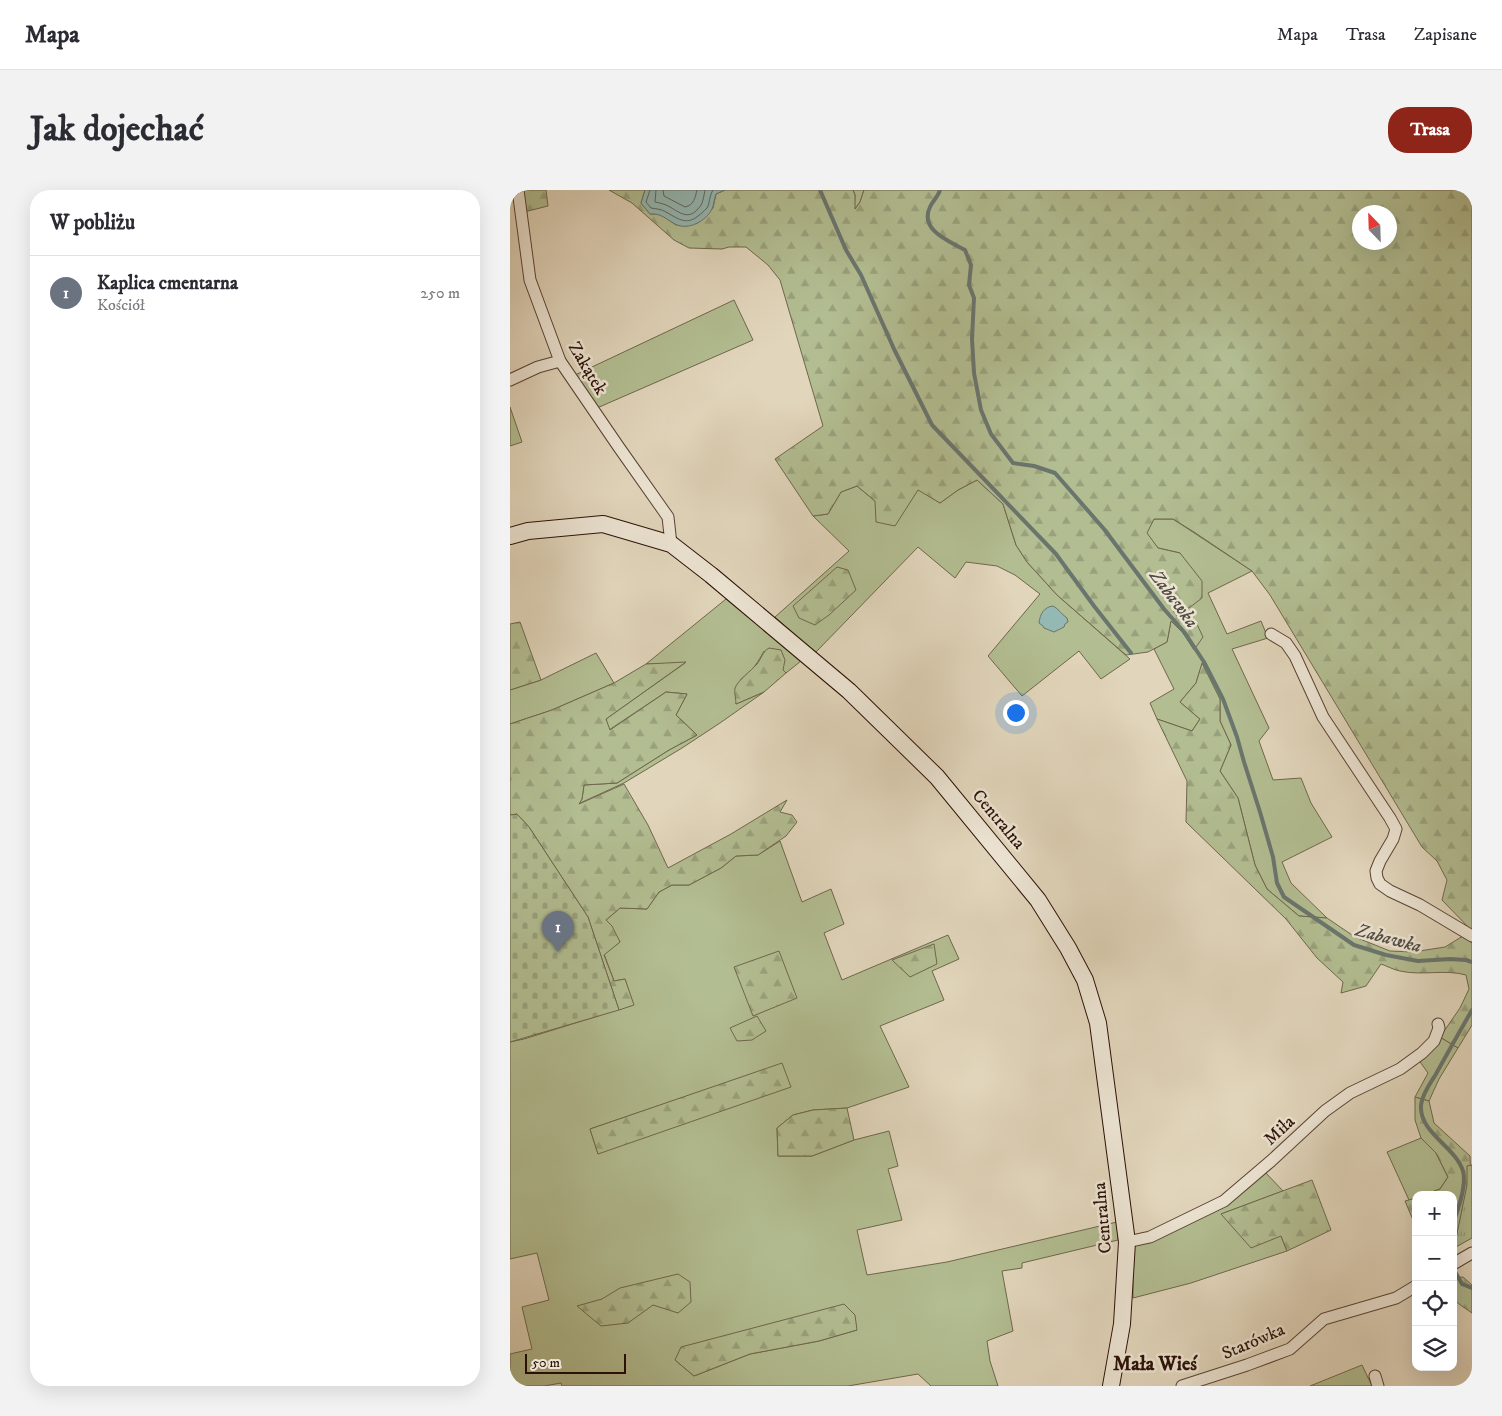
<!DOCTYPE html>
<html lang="pl">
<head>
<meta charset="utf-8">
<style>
	body { margin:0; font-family:"IM FELL DW Pica",serif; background:#f2f2f3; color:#2b2b33 }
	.controls { position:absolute; right:15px; bottom:15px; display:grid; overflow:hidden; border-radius:10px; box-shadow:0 5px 20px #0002 }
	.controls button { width:45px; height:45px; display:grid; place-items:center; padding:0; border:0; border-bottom:1px solid #e1e1e2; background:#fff; color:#2b2b33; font:25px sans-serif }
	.compass { position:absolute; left:842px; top:15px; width:45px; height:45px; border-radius:50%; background:#fff; box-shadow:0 5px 20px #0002; rotate:337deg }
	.scale { position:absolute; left:15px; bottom:12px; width:101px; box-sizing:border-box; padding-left:5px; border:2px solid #2c1107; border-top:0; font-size:14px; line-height:18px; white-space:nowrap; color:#2c1107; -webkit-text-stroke:4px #ece4d3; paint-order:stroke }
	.you { position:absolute; left:505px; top:522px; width:18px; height:18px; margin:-12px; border:4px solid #fff; border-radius:50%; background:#1a73e8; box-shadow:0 0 0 8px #1a73e833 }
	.badge { display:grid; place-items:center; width:32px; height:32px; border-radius:50%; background:#8f2418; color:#fff; font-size:16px; font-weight:700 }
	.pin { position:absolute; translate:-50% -41px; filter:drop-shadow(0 1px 2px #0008) }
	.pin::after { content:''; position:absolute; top:26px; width:18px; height:15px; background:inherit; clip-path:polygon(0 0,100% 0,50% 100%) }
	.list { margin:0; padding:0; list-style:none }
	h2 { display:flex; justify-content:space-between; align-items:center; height:65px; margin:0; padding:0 20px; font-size:21px }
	h2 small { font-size:16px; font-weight:400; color:#7c7c81 }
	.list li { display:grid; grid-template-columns:32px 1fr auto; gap:15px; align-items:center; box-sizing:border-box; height:75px; padding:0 20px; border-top:1px solid #e1e1e2 }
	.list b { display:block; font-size:19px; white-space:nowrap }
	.list p { margin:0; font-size:16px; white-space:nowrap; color:#7c7c81 }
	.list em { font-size:16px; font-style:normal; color:#7c7c81 }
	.icon { flex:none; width:28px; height:28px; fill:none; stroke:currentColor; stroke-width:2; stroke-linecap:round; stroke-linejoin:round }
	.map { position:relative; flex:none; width:962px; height:1196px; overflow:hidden; border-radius:20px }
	header { display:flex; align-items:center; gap:30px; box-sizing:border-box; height:70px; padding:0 25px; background:#fff; border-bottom:1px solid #e1e1e2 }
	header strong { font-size:24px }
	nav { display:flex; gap:28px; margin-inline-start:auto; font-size:18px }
	.intro { display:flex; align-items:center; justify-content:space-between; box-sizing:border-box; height:120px; padding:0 30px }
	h1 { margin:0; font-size:35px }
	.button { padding:12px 22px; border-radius:20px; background:#8f2418; color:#fff; font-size:18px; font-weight:700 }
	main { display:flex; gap:30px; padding:0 30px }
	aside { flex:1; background:#fff; border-radius:20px; box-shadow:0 5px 20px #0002 }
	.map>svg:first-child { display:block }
	.green { fill:#b2bd91; stroke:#6f674c; fill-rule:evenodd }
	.forest { fill:url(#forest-firs); stroke:#6f674c; fill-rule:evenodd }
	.cemetery { fill:url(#cemetery-stones); stroke:#6f674c }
	.park { fill:url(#park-tufts); stroke:#6f674c }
	.water { fill:#94b8b3; stroke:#6a756e }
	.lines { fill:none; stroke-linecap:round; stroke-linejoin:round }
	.shore { stroke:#60645d; stroke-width:1 }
	.stream { stroke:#6a756e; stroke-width:4 }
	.street-casing { stroke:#594234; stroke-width:13 }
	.secondary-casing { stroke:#2c1107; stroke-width:18 }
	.street { stroke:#ece4d3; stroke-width:11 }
	.secondary { stroke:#ece4d3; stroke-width:16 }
	.labels { text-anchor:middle; stroke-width:5; stroke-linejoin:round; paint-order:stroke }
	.street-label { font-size:18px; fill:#2c1107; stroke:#ece4d3 }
	.water-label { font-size:19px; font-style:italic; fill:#504b43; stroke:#ece4d3 }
	.quarter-label { font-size:20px; font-weight:bold; fill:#2c1107; stroke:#ece4d3 }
</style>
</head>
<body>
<header>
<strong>Mapa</strong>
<nav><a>Mapa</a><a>Trasa</a><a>Zapisane</a></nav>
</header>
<div class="intro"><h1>Jak dojechać</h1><a class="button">Trasa</a></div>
<main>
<aside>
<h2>W pobliżu<small></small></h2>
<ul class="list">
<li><span class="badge" style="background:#6b7280">1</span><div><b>Kaplica cmentarna</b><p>Kościół</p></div><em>250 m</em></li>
</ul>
</aside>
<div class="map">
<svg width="962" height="1196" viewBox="0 0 962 1196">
	<defs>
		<pattern id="forest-firs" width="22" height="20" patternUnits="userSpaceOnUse" patternTransform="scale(1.25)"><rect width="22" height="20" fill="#b2bd91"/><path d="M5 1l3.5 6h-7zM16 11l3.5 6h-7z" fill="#99a17c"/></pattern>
		<pattern id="cemetery-stones" width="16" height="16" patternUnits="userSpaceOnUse" patternTransform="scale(1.25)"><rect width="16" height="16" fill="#b2bd91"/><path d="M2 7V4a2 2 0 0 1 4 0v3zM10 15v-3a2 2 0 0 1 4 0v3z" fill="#99a17c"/></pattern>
		<pattern id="park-tufts" width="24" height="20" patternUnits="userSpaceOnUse" patternTransform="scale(1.25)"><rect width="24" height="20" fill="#b2bd91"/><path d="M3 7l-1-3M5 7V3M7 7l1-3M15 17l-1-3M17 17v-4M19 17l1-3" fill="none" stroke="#99a17c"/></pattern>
	</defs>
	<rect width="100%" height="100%" fill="#e1d5bb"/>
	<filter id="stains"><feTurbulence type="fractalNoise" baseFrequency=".004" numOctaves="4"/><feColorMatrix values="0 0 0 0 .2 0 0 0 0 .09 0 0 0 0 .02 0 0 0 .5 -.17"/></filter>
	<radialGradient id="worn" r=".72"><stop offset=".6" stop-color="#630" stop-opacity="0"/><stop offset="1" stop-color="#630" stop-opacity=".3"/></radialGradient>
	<!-- green -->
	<g class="green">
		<path d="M343 0H354L350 12 344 20 345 5Z"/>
		<path d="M224 110 243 150 87 218 65 185Z"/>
		<path d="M0 217 12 252 0 256Z"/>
		<path d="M467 290 493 314 506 355 517 372 547 405 620 469 591 489 569 461 512 506 478 466 530 404 505 385 487 376 456 372 445 388 408 357 305 463 265 427 339 361 303 326 318 324 331 302 347 296 365 311 408 299 430 313 448 300Z"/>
		<path d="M644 329H663L742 381 698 403 717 444 751 431 758 448 722 459 759 538 749 551 763 590 791 588 801 613 822 647 772 672 781 693 817 728 789 726 757 699 745 675 728 608 710 581 721 555 710 531V509L692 474 686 493 670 512 690 529 682 541 647 529 640 513 664 499 644 459 657 452 661 431 673 443 684 459 669 428 663 421 670 363 648 358 636 343Z"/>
		<path d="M216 409 291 471 276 483 254 461C248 472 242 482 231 489L226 514 254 502 210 533 172 558 114 593 68 614 72 609 74 595 107 593 159 560 187 545 166 525 177 504 156 502 99 540 96 529 175 473 136 474Z"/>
		<path d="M86 463 104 493 42 520 0 534V500L31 490Z"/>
		<path d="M270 651 292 712 321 699 334 734 314 743 332 790 438 745 449 769 422 781 434 810 370 836 399 897 337 918 303 920 283 925 267 938 268 966H302L344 950 379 941 388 976 378 979 392 1030 347 1040 357 1085 437 1072 607 1032 608 1050 512 1073V1078L492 1081 503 1141 477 1151 480 1171 488 1196H421L408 1184 338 1196H52L51 1193 34 1196H0V1164L22 1159 12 1117 39 1110 27 1063 0 1069V852L14 849 123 815 115 789 104 791 94 764 110 752 96 730 110 718 137 719 149 702 162 695H179L211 678 226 666 248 665ZM242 884 88 964 80 939ZM347 1140 309 1151 240 1164 184 1186 165 1170Z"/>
		<path d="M930 847 948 858 929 889 919 911 905 907 918 883 908 869Z"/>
		<path d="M911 948 926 963 938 987 930 999 914 1005H906V1008L899 1010 877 962Z"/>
		<path d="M755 982 773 1001 711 1024 771 1046 777 1061 681 1093 623 1108V1059L625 1054Z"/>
		<path d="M852 1175 862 1196H800Z"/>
	</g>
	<!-- forest -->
	<g class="forest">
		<path d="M11 0H36L38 16 14 22Z"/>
		<path d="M99 0H135L131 13 140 24H147L153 26 166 35 188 33 203 18 206 4 215 0H343L345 5V19L350 12 354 0H962V741L932 710 937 690 927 671 912 657 760 405 742 381 684 342 663 329H644L637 343 648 358 670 363 692 391V408L679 418 663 421 669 428 685 430 693 447 684 460 673 443 661 431 657 452 638 462 616 465 547 405 517 372 506 355 493 314 467 290 448 300 430 313 408 300 385 336 366 332 365 311 347 296 331 302 318 324 303 326 265 269 313 236 270 90 258 75 236 57H219L212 59 179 58 164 50 122 13ZM849 22H879V52H849Z"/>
		<path d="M327 377 338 380 346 400 319 425 305 435 289 428 283 416Z"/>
		<path d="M10 432 31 490 0 500V434Z"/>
		<path d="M259 458 271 460 275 470 273 480 276 483 254 502 226 514C226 510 224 502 225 498 228 490 241 481 247 474 252 468 252 462 259 458Z"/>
		<path d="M176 472 96 529 100 540 156 502 177 504 166 525 187 545 159 560 107 593 74 595 72 609 69 614 114 594 138 635 158 678 221 644 277 610 270 622 282 625 287 632 276 646 248 665 226 666 211 678 179 695H162L149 702 137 719 110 718 96 730 102 736 110 752 94 765 104 791 115 789 124 815 109 820 78 727 19 637 7 624 0 625V591L1 589 0 587V534L42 520 104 493 136 474Z"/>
		<path d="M692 473 710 509V531L721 555 710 581 728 608 745 675 757 699 789 726 817 728 845 747 880 761 903 762 935 757 953 746 962 753V835L948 858 930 847 950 818 959 799 956 785C935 779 912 786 890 781 884 780 877 776 871 774L856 796 831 803 833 792 807 768 776 729 676 632 677 591 647 529 682 541 690 529 670 512 686 493Z"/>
		<path d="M424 754 427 774 400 787 382 770Z"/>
		<path d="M269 761 287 808 243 826 224 777Z"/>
		<path d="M247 826 256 841 242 850 227 851 220 838Z"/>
		<path d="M272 873 281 897 88 964 80 939Z"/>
		<path d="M905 907 919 911 924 933 960 966C962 992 955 1017 948 1042 946 1049 947 1058 946 1065L943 1066V1005H914L930 999 938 987 926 963 911 948 905 930Z"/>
		<path d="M337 918 344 950 302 966H268L267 938 283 925 303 920Z"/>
		<path d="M802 990 821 1040 777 1061 771 1046 741 1058 711 1024Z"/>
		<path d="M906 1008V1037L895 1011Z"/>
		<path d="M168 1084 180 1092 181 1112 168 1123 143 1115 118 1133 91 1136 67 1116 92 1109 110 1098Z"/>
		<path d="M953 1087 962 1095V1123C942 1109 943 1113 943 1088Z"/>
		<path d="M334 1114 345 1125 347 1140 309 1151 240 1164 184 1186 165 1170 171 1157Z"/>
	</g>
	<!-- cemetery -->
	<path class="cemetery" d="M7 624 19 637 78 727 109 820 0 852V625Z"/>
	<!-- park -->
	<path class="park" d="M962 975V1048L944 1058 957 995V976Z"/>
	<!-- water -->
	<g class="water">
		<path d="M135 0H215L206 4C204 9 204 15 202 19 196 31 178 41 165 34 156 29 151 23 140 24L131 13Z"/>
		<path d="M543 416C549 419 551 424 557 428L558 432 555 434 554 437 544 442 534 438 533 436 529 433C530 424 534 417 543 416Z"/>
	</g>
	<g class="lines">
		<!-- shore -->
		<g class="shore">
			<path d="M140 0 136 12 141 18C147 19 151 19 156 22 167 28 176 36 188 26 191 24 194 21 197 18 200 13 199 6 203 0"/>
			<path d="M146 0 145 12C150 13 155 14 160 17 172 24 180 31 191 15 193 12 194 5 195 0"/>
			<path d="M153 0 154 6 175 17C184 15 185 8 187 0"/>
		</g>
		<!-- stream -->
		<g class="stream">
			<path d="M310 0 336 60 351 85 384 159 422 235 546 364 584 416 621 463"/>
			<path d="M430 0C428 7 423 10 420 17 409 40 439 51 455 60L461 75 459 95 464 108 462 149 464 183 471 220 481 244 503 273 524 276 545 283 594 339 654 419 675 443 694 472 713 509 727 547 734 572 750 622 763 667 767 693 774 707 844 755 876 765 908 771 940 769 956 770 962 772"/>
			<path d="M943 1033C948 1020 957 995 953 981 945 956 909 943 911 915 912 904 921 892 926 884 938 862 950 841 962 820"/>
			<path d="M944 1080 952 1094 962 1098"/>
		</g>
		<!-- street casing -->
		<g class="street-casing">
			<g id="street">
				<path d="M8 0 20 90 50 171 108 256 158 327 161 354"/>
				<path d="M0 190 28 177 50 171"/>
				<path d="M761 444 776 453 785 466 813 527 880 628 886 639 883 649 870 671 866 681 867 688 870 694 880 701 910 715 962 746"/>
				<path d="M617 1052 640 1047 714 1011 761 971 815 921 840 903 890 879 912 863 924 851 929 838 928 834"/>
				<path d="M943 1074 962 1063"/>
				<path d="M865 1186 868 1196"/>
				<path d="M672 1196 737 1175 780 1159 814 1129 886 1108 906 1096"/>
			</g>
		</g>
		<!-- secondary casing -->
		<g class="secondary-casing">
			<path id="secondary" d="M0 346 18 341 93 334 161 354 201 385 339 501 427 587 528 710 558 758 575 790 588 833 617 1052 612 1134 601 1196"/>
		</g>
		<!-- street -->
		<use href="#street" class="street"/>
		<!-- secondary -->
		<use href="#secondary" class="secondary"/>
	</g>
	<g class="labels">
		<!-- street labels -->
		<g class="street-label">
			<text transform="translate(78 178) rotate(59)" y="6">Zakątek</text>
			<text transform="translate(489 629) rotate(50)" y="6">Centralna</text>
			<text transform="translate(769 940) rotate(-43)" y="6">Miła</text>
			<text transform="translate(592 1028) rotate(-95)" y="6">Centralna</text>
			<text transform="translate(743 1151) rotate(-23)" y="6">Starówka</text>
		</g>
		<!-- water labels -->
		<g class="water-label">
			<text transform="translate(665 408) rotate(53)" y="7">Zabawka</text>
			<text transform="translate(879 747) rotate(15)" y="7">Zabawka</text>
		</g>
		<!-- quarter labels -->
		<g class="quarter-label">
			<text x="645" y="1180">Mała Wieś</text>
		</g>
	</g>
	<rect width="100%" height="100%" filter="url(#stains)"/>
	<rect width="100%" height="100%" fill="url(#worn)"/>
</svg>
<div class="controls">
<button>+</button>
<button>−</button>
<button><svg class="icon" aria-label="locate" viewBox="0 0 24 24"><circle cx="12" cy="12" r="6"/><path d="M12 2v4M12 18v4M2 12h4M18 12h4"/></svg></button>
<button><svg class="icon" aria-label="layers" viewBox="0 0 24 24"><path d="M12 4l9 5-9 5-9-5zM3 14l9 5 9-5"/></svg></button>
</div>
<svg class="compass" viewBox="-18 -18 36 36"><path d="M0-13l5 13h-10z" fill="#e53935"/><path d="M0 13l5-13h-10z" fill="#7c7c81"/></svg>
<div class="scale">50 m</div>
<div class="you"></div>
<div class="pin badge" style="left:48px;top:762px;background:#6b7280">1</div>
</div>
</main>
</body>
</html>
